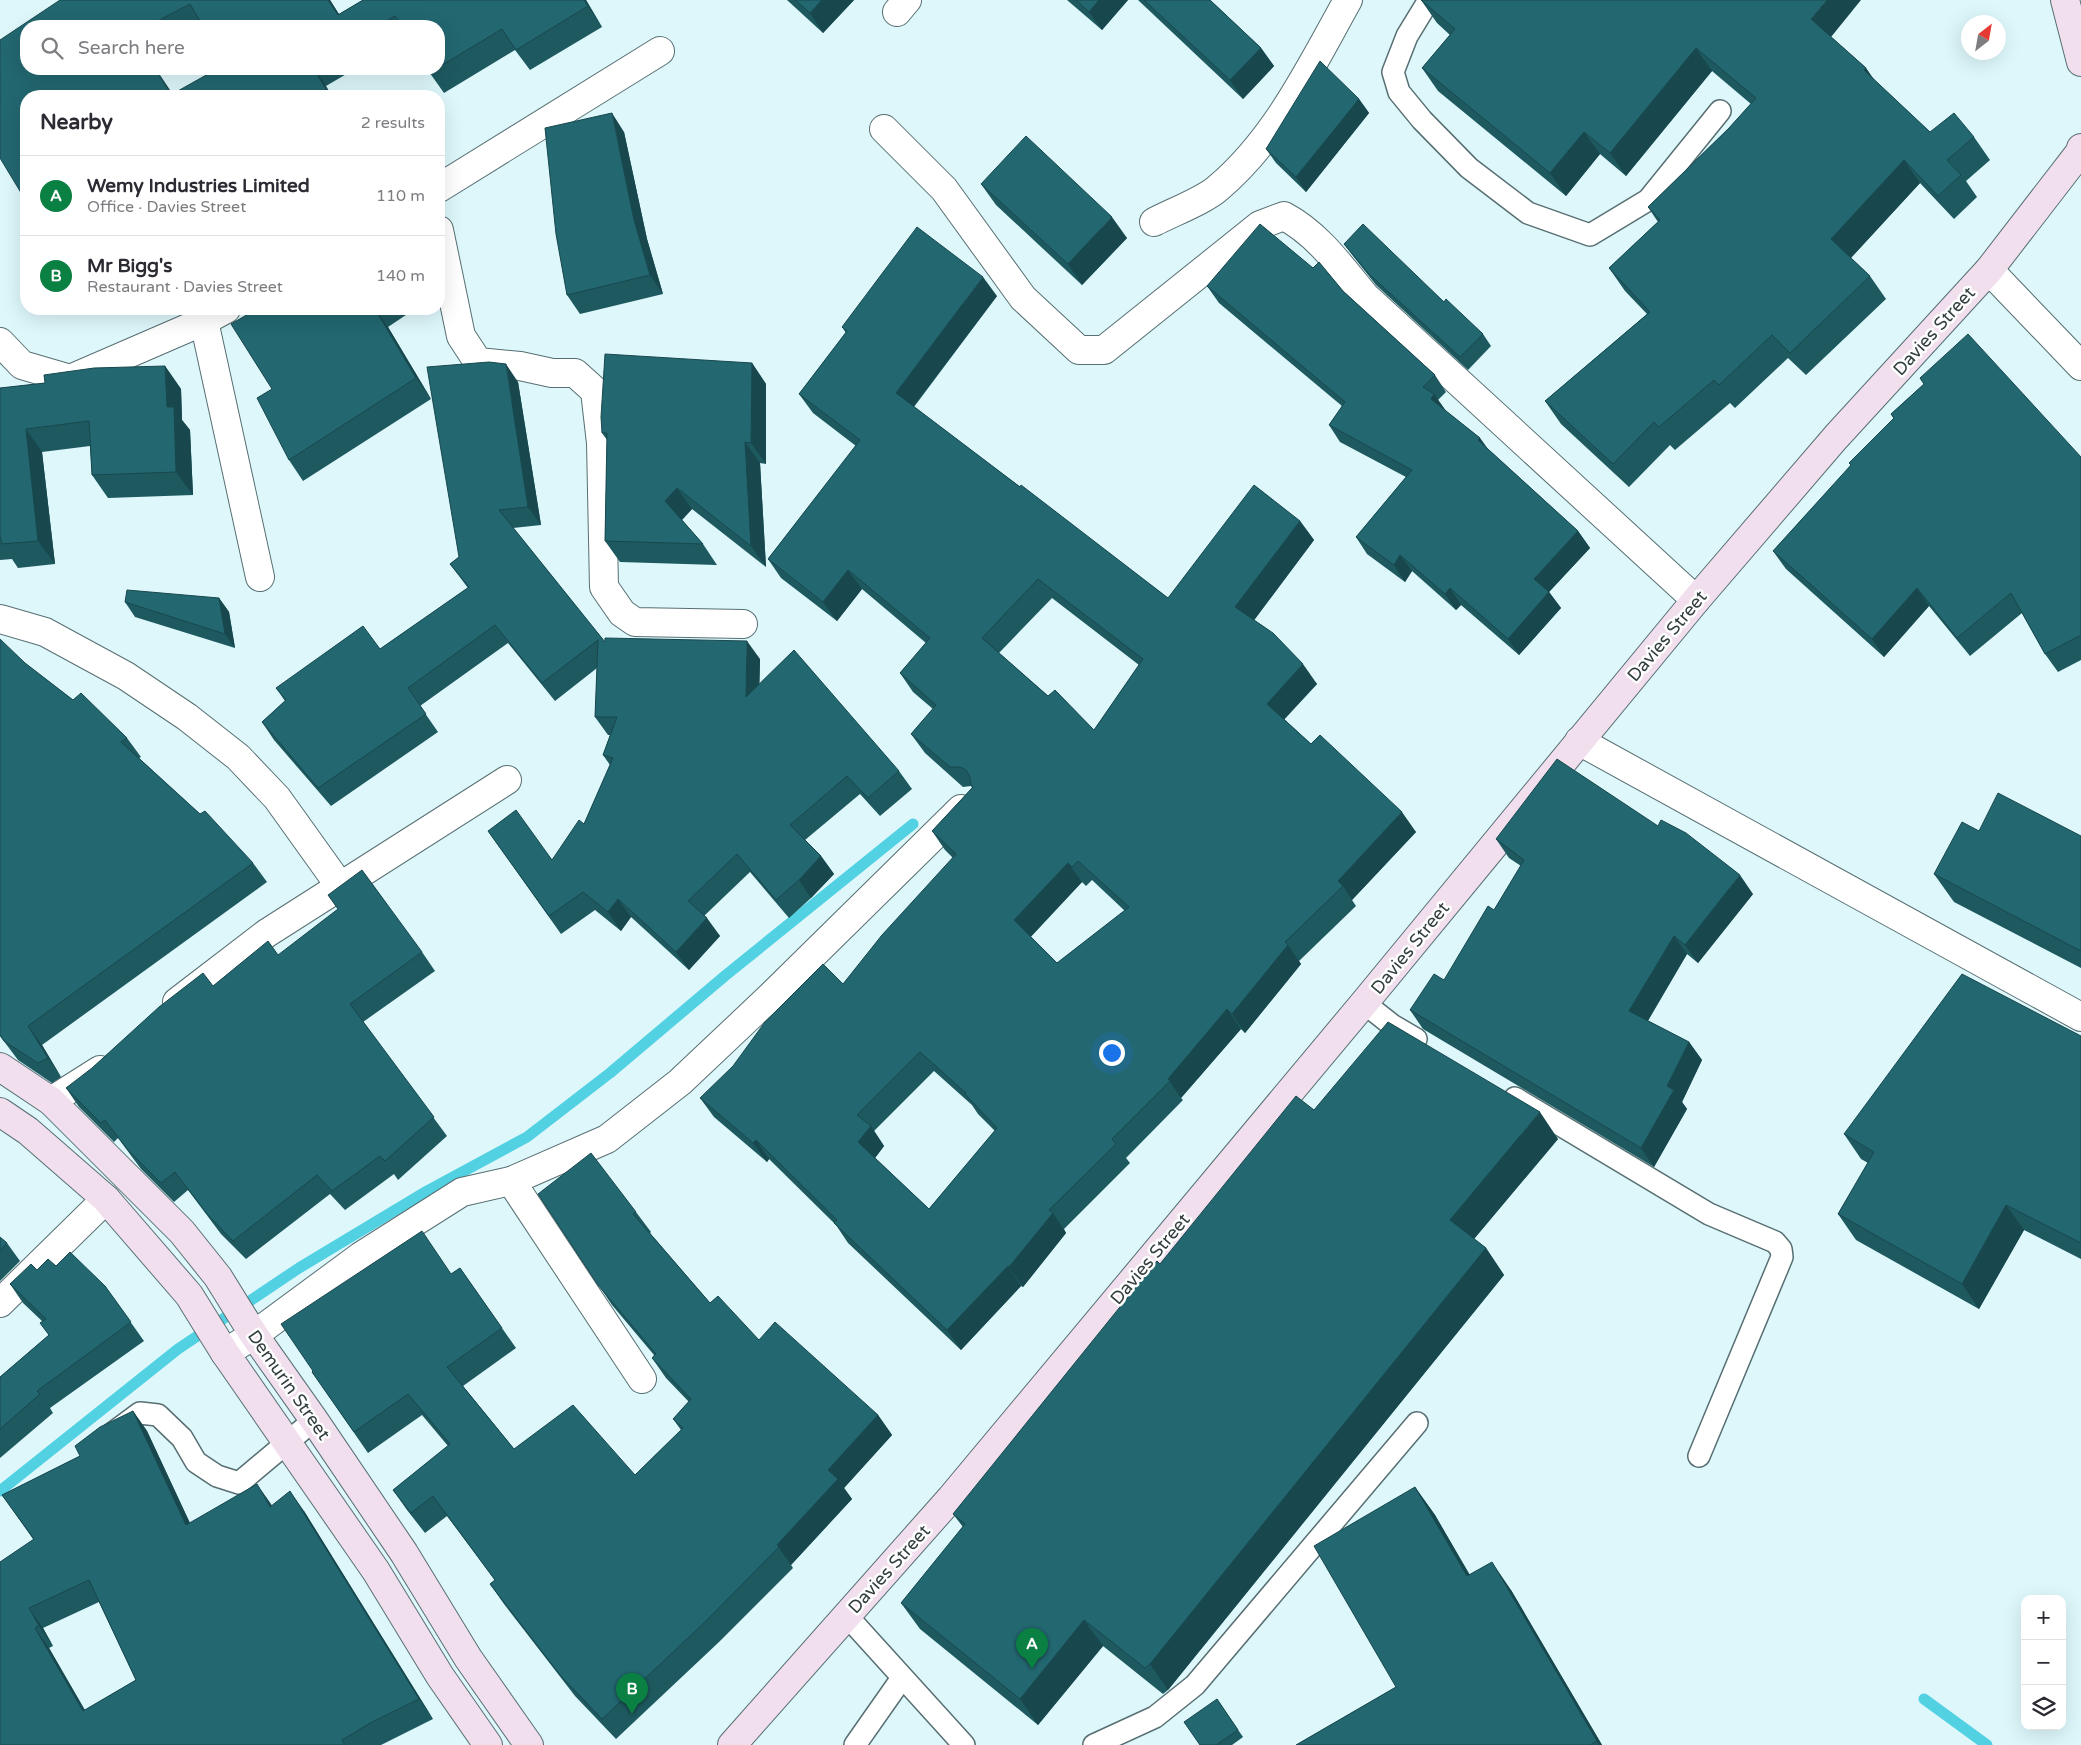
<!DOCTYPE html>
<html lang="en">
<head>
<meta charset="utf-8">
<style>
	body { margin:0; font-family:"Varela Round",sans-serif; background:#f7f7f7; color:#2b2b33 }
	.controls { position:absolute; right:15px; bottom:15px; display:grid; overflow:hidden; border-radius:10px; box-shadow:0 5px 20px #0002 }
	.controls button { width:45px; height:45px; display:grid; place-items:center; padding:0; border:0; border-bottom:1px solid #e1e1e2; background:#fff; color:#2b2b33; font:25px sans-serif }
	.compass { position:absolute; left:1961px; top:15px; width:45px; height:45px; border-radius:50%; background:#fff; box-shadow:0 5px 20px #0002; rotate:31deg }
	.you { position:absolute; left:1111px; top:1052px; width:18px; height:18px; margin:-12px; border:4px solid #fff; border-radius:50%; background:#1a73e8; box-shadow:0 0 0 8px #1a73e833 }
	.badge { display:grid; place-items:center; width:32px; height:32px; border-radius:50%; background:#0b8043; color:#fff; font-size:16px; font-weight:700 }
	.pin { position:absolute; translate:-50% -41px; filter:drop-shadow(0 1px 2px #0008) }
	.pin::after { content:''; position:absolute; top:26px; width:18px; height:15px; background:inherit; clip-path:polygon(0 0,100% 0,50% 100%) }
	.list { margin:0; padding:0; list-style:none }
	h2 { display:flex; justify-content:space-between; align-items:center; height:65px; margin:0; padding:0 20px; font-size:21px }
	h2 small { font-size:16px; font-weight:400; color:#7c7c81 }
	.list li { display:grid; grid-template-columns:32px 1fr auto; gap:15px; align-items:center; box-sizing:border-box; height:80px; padding:0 20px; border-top:1px solid #e1e1e2 }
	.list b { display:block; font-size:19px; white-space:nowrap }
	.list p { margin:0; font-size:16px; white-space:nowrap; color:#7c7c81 }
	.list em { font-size:16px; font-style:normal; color:#7c7c81 }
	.icon { flex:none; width:28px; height:28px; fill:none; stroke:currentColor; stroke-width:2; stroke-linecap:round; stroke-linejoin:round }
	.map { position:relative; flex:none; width:2081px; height:1745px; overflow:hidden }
	.search { position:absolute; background:#fff; box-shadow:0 5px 20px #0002; left:20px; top:20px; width:425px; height:55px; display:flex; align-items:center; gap:12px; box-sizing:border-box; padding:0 18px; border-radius:20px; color:#7c7c81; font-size:19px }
	.panel { position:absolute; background:#fff; box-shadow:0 5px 20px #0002; left:20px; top:90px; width:425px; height:225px; border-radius:20px }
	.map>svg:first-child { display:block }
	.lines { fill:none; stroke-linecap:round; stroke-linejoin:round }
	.stream { stroke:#52d1e3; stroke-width:11 }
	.lane-casing { stroke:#576f72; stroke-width:24 }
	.street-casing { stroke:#576f72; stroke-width:30 }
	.secondary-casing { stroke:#576f72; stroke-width:30 }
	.lane { stroke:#fff; stroke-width:21 }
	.street { stroke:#fff; stroke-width:28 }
	.secondary { stroke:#f2dfee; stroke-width:28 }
	.wall { fill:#1e5960; fill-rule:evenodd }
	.shaded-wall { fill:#18484e }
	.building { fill:#236770; stroke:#18484e; fill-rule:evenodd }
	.labels { text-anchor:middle; stroke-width:5; stroke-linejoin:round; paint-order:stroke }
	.street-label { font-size:18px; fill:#333e3f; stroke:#fefefe }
</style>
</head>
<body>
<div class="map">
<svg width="2081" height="1745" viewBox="0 0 2081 1745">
	<rect width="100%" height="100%" fill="#ddf7fb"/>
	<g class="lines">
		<!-- stream -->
		<g class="stream">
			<path d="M0 1491 178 1349 299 1268 427 1191 527 1137 610 1073 726 975 913 824"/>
			<path d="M1924 1699 1987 1745"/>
		</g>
		<!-- lane casing -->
		<g class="lane-casing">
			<g id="lane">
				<path d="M1429 0 1407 36 1393 72 1399 92 1422 120 1469 168 1528 213 1590 235 1648 200 1720 111"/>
				<path d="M1364 1003 1392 1025 1416 1039"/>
				<path d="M1515 1098 1709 1214 1775 1242 1781 1249 1782 1257 1699 1456"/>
				<path d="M113 1433 140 1413 158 1415 182 1438 196 1462 217 1476 239 1483 314 1420"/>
				<path d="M847 1616 964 1745"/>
				<path d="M855 1745 902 1678"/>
				<path d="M1094 1745 1155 1717 1195 1685 1417 1423"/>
			</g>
		</g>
		<!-- street casing -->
		<g class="street-casing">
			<g id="street">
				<path d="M897 12 907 0"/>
				<path d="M884 129 944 189 1023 298 1079 350H1104L1260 225 1284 216C1318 234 1341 267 1365 296L1696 600"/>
				<path d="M439 188 660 51"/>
				<path d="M1154 222C1171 213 1205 200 1218 188 1277 138 1311 66 1348 0"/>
				<path d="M439 230 461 336 478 362 520 366 552 373H575L595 391 601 443 604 587 622 613 635 622 743 624"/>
				<path d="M1989 270 2081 366"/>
				<path d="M204 321 260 577"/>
				<path d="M0 342 22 365 70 379 204 321 226 309"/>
				<path d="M0 619 45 632 126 676 187 717 238 757 277 798 340 886"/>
				<path d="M1579 741 2081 1017"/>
				<path d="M177 1002 267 933 507 780"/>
				<path d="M51 1101 100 1070"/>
				<path d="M511 1181 642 1379"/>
				<path d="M0 1303 106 1199"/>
				<path d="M225 1353 254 1335 361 1256 462 1192 511 1181 607 1139 680 1082 770 997 961 809"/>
			</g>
		</g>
		<!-- secondary casing -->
		<g class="secondary-casing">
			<g id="secondary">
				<path d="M2065 0 2081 62"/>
				<path d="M0 1067 51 1101 182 1232 218 1277 254 1335 314 1420 404 1553 468 1658 529 1745"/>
				<path d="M0 1112 28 1131 106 1199 189 1295 225 1353 376 1571 440 1676 488 1745"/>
				<path d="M732 1745 951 1498 1364 1003 1696 600 1836 437 1989 270 2080 152 2081 148"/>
			</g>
		</g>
		<!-- lane -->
		<use href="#lane" class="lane"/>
		<!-- street -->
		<use href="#street" class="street"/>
		<!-- secondary -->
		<use href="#secondary" class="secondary"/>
	</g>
	<!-- wall -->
	<g class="wall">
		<path d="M65 0H330L339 14 363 0H586L602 27 530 70 515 50 444 93 427 69H439V26H203L202 25 200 26H26Z"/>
		<path d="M787 0H854L823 33Z"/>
		<path d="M1067 0H1128L1102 30Z"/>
		<path d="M1138 0H1210L1261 48 1274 66 1243 99Z"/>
		<path d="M1421 0 1831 37 1866 68 1873 79 1930 132 1974 137 1990 160 1966 181 1977 197 1954 219 1920 183 1851 258 1870 276 1886 299 1806 375 1788 358 1735 408 1730 403 1675 450 1670 445 1629 487 1561 424 1545 401 1647 314 1625 291 1609 268 1658 222 1648 207 1729 128 1751 104 1712 71 1626 176 1600 154 1566 196 1438 91 1422 68 1450 35 1437 23Z"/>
		<path d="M217 69H355L326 86Z"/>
		<path d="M1359 99 1369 113 1306 192 1276 163 1266 149Z"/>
		<path d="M624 132 647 239 663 294 580 314 567 295Z"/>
		<path d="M981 184 1127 238 1082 285 996 205Z"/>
		<path d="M1344 244 1444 302 1483 334 1491 346 1468 370 1376 285 1353 256Z"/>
		<path d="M1313 268 1343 291 1435 375 1446 392 1438 400 1446 411 1480 438 1488 449 1578 531 1590 548 1549 592 1561 608 1519 655 1461 605 1456 610 1412 571 1405 582 1367 554 1356 537 1406 477 1340 442 1329 425 1342 406 1219 303 1207 286Z"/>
		<path d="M997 296 914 407 1168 598 1300 521 1314 540 1254 620 1317 684 1284 719 1311 744 1416 832 1352 900 1356 906 1299 961 1301 964 1245 1033 1241 1029 1181 1098 1183 1100 1126 1158 1130 1163 1064 1229 1066 1233 1023 1287 1021 1286 961 1350 848 1243 836 1225 769 1159 767 1162 714 1117 700 1098 843 984 953 858 945 850 932 831 972 788 971 786 963 787 925 753 911 734 933 709 913 692 900 673 926 643 862 589 837 621 781 578 768 559 856 446 813 413 799 394 846 333 842 327ZM1052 598 1139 665 1094 730 1048 696 999 653ZM1092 880 1125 911 1057 963 1030 937 1082 882 1086 886ZM934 1071 972 1105 978 1114 995 1131 929 1209 875 1158 884 1146 874 1131Z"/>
		<path d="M257 309H415L388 327 431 399 303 481 289 460 272 389Z"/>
		<path d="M752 363 766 384V464L760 463 766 567 692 509 682 520 703 544 717 565 620 562 605 541 607 440 602 433Z"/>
		<path d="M165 366 181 389 182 420 190 430 193 495 108 498 92 475 90 446 42 452 55 564 18 568 12 559 0 560V388L45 383Z"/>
		<path d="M1920 378 2081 457V660L2058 672 2045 654 2022 613 1970 656 1929 606 1884 657 1786 569 1773 551 1894 419 1891 414 1924 384Z"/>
		<path d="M518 382 541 525 513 528 605 642 760 659 759 684 899 771 912 789 880 816 860 794 805 840 821 856 834 874 811 898 789 918 750 872 704 916 720 936 689 970 631 917 621 931 595 910 561 934 488 831 552 860 584 824 610 765 603 755 610 735H608L595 717 597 668 555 701 508 643 420 706 438 732 331 806 274 740 262 722 285 701 276 688 380 649 468 588 450 564 459 557Z"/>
		<path d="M219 598 229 612 235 648 135 617 125 602Z"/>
		<path d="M25 663 73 700 127 738 141 757 139 758 253 863 267 882 42 1045 61 1077 52 1083 18 1060 0 1036Z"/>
		<path d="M2081 836V968L1954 902 1934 874Z"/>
		<path d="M1496 839 1753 894 1698 963 1687 954 1648 1021 1689 1042 1702 1060 1682 1102 1687 1109 1654 1167 1423 1029 1410 1010 1444 980 1494 910 1521 866 1509 858Z"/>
		<path d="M422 952 435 971 363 1022 447 1136 398 1180 394 1174 345 1210 330 1194 246 1259 221 1234 188 1190 174 1202 141 1169 118 1138 114 1142 79 1107 66 1088 213 986 278 955Z"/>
		<path d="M2081 1036V1259L2024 1230 1979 1309 1856 1240 1838 1214 1868 1163 1861 1159 1844 1134Z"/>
		<path d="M1314 1110 1558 1139 1474 1239 1486 1248 1504 1275 1168 1690 1163 1694 1103 1646 1038 1725 920 1629 901 1603 963 1527 953 1514 1160 1264Z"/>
		<path d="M538 1194 636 1212 651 1232 650 1233 710 1303 759 1340 878 1415 892 1435 844 1488 852 1499 791 1565 793 1568 719 1642 616 1739 575 1696 504 1604 490 1584 495 1580 447 1516 425 1533 407 1510 393 1490 448 1446 422 1415 368 1453 312 1372 460 1268 516 1348 463 1386 514 1449 635 1475 681 1430 673 1419 689 1402 666 1378 652 1358 654 1355 612 1305Z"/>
		<path d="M0 1237 7 1243 20 1261 0 1281Z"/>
		<path d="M56 1266 105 1286 144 1341 50 1408 53 1413 0 1458V1377L49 1335 42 1321 23 1303 10 1284 37 1270Z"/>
		<path d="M133 1411 147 1431 190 1523 272 1506 304 1511 433 1719 381 1745H0L33 1539 2 1495 80 1456ZM99 1602 136 1680 85 1710 49 1648 53 1646 43 1628Z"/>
		<path d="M1415 1487 1435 1515 1470 1575 1511 1590 1602 1745H1296L1396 1687Z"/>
		<path d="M1217 1699 1243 1737 1232 1745H1200Z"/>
	</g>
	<!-- shaded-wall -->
	<g class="shaded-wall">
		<path d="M328 0H330L346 26 338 15Z"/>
		<path d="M584 0H586L602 27Z"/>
		<path d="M822 0H854L823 33 810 13Z"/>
		<path d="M1099 0H1128L1102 30 1089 12Z"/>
		<path d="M1827 0H1861L1827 42 1811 19Z"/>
		<path d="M1261 48 1274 66 1243 99 1230 80Z"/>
		<path d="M1696 48 1712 71 1626 176 1610 153Z"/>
		<path d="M1866 68 1882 91 1864 70Z"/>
		<path d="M155 69H156L174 96H172Z"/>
		<path d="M314 69 326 86 332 96H330Z"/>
		<path d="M1359 99 1369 113 1306 192 1296 177Z"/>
		<path d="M612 113 624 132 647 239 663 294 650 275 634 220Z"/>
		<path d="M1584 132 1600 154 1566 196 1550 173Z"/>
		<path d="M1904 160 1920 183 1847 262 1831 239Z"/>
		<path d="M1112 217 1127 238 1082 285 1068 264Z"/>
		<path d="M983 277 997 296 909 412 896 393Z"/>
		<path d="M375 309 388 327 431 399 416 378Z"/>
		<path d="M752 363 766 384V464L751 443Z"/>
		<path d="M506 364 518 382 541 525 528 507Z"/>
		<path d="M165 366 181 389 182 420 190 430 193 495 176 472 167 407Z"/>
		<path d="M1434 394 1446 411 1431 399Z"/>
		<path d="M26 429 42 452 55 564 38 541Z"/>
		<path d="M1480 438 1491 454 1478 440Z"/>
		<path d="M745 442 760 463 766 567 751 546Z"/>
		<path d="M677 488 692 509 680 522 665 501Z"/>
		<path d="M1300 521 1314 540 1249 627 1235 607Z"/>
		<path d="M1578 531 1590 548 1549 592 1561 608 1519 655 1508 639 1534 579Z"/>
		<path d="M1400 555 1412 571 1405 582 1394 565Z"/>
		<path d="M848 570 862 589 837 621 823 602Z"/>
		<path d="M1450 588 1461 605 1456 610 1445 594Z"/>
		<path d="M1917 588 1929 606 1884 657 1872 639Z"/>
		<path d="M219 598 229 612 235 648 225 634Z"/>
		<path d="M747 641 760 659 759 715 746 697Z"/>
		<path d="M1303 664 1317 684 1281 723 1267 704Z"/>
		<path d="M1402 812 1416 832 1352 900 1343 886 1338 881Z"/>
		<path d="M821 856 834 874 811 898 799 880Z"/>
		<path d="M1068 863 1082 882 1028 940 1014 920Z"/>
		<path d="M1740 875 1753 894 1698 963 1685 945Z"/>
		<path d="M618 899 631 917 621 931 608 912Z"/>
		<path d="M707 918 720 936 689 970 676 952Z"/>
		<path d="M1674 936 1687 954 1642 1030 1629 1011Z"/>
		<path d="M1288 945 1301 964 1245 1033 1232 1014Z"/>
		<path d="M1227 1009 1241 1029 1181 1098 1168 1079Z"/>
		<path d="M28 1026 42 1045 61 1077 48 1058Z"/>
		<path d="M1689 1042 1702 1060 1682 1102 1687 1109 1654 1167 1641 1148 1667 1086Z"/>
		<path d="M1540 1112 1558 1139 1468 1246 1450 1220Z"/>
		<path d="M871 1126 884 1146 872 1162 858 1142Z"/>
		<path d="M756 1140 769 1159 767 1162 753 1143Z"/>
		<path d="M2006 1205 2024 1230 1979 1309 1962 1284Z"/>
		<path d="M1053 1213 1066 1233 1023 1287 1009 1267Z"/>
		<path d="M1486 1248 1504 1275 1168 1690 1150 1664Z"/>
		<path d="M1008 1266 1021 1286 961 1350 947 1330Z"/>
		<path d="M133 1411 147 1431 200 1545 186 1525Z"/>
		<path d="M878 1415 892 1435 844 1488 852 1499 791 1565 777 1545 828 1470Z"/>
		<path d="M257 1484 271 1504 285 1527 270 1507Z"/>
		<path d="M1415 1487 1435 1515 1486 1604 1467 1576Z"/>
		<path d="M290 1491 304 1511 433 1719 419 1699Z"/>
		<path d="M1492 1562 1511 1590 1602 1745H1599L1597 1741Z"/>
		<path d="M29 1608 43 1628 53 1646 39 1626Z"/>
		<path d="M1084 1620 1103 1646 1038 1725 1020 1699Z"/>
		<path d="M35 1628 49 1648 97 1732 83 1711Z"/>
	</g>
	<!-- building -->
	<g class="building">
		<path d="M60 0H328L338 15 363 0H584L588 6 516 50 502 29 439 67V26H401L395 16 378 26H203L190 4 148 26H26V69H155L172 96H26V201L0 158V40Z"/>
		<path d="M795 0H822L810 13Z"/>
		<path d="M1076 0H1099L1089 12Z"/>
		<path d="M1144 0H1210L1261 48 1230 80Z"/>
		<path d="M1421 0H1827L1811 19 1866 68 1864 70 1930 132 1954 113 1974 137 1947 160 1961 175 1938 196 1904 160 1831 239 1870 276 1790 353 1772 335 1719 385 1714 380 1659 427 1654 422 1613 464 1545 401 1650 312 1609 268 1660 220 1648 207 1729 128 1756 98 1696 48 1610 153 1584 132 1550 173 1422 68 1455 29Z"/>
		<path d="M1320 61 1359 99 1296 177 1266 149Z"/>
		<path d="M217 69H314L330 96H179L176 92Z"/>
		<path d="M427 69H436L429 73Z"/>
		<path d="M612 113 634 220 650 275 567 295 556 234 545 128Z"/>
		<path d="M1026 136 1112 217 1068 264 981 184Z"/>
		<path d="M1260 224 1313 268 1319 262 1343 291 1435 375 1423 387 1434 394 1431 399 1480 438 1478 440 1578 531 1534 579 1549 592 1508 639 1450 588 1445 594 1400 555 1394 565 1356 537 1412 470 1329 425 1345 402 1207 286Z"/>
		<path d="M1363 224 1444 302 1446 299 1483 334 1460 357 1368 273 1344 244Z"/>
		<path d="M917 227 983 277 896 393 1020 487 1021 485 1168 598 1254 485 1300 521 1235 607 1273 633 1303 664 1267 704 1311 744 1320 735 1402 812 1338 881 1343 886 1285 942 1288 945 1232 1014 1227 1009 1168 1079 1170 1081 1112 1139 1116 1144 1049 1210 1053 1213 1009 1267 1008 1266 947 1330 834 1223 837 1220 756 1140 753 1143 700 1098 733 1066 765 1022 823 964 843 984 882 935 956 854 932 831 973 787 971 785 970 777 966 770 960 767H950L911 734 936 705 900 673 930 638 848 570 823 602 768 559 860 440 799 394 847 331 842 327ZM1038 579 1143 659 1094 730 1055 690 1048 696 982 638ZM1078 861 1129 907 1057 963 1014 920 1068 863 1072 867ZM920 1052 966 1093 965 1094 997 1128 929 1209 858 1142 871 1126 857 1115Z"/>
		<path d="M257 309H375L416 378 289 460 257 398 272 389 231 324Z"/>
		<path d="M1968 334 2081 457V635L2045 654 2011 593 1957 638 1917 588 1872 639 1773 551 1851 465 1849 463 1894 418 1891 414 1924 384 1920 378Z"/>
		<path d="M605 354 752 363 751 443 745 442 751 546 677 488 665 501 703 544 605 541 607 433H602L601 417Z"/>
		<path d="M489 362 506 364 528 507 499 510 605 642V638L747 641 746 697 794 650 899 771 868 798 847 776 790 825 821 856 799 880 776 900 737 854 688 901 707 918 676 952 618 899 608 912 583 892 549 916 488 831 516 810 552 860 579 820 584 824 613 758 603 755 617 717H595L598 640 542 683 495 625 408 688 426 714 318 788 262 722 286 700 276 688 363 626 380 649 469 587 450 564 459 557 427 367Z"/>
		<path d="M165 366 167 407H174L176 472 92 475 89 421 26 429 38 541 2 544 0 536V388L45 383 44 375 94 368Z"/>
		<path d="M127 590 219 598 225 634 125 602Z"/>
		<path d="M0 639 25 663 73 700 81 693 127 738 121 742 200 814 205 811 253 863 28 1026 48 1058 38 1063 4 1041 0 1035Z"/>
		<path d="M1557 759 1658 826 1661 820 1686 833 1740 875 1685 945 1674 936 1629 1011 1689 1042 1667 1086 1674 1090 1641 1148 1410 1010 1434 974 1444 980 1488 906 1494 910 1524 860 1496 839Z"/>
		<path d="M1998 793 2081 836V951L1934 874 1962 822 1979 831Z"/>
		<path d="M362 870 422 952 350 1004 434 1117 385 1161 380 1156 332 1191 317 1175 233 1241 208 1215 175 1172 161 1183 128 1150 105 1120 101 1123 66 1088 92 1068 159 1007 203 973 213 986 268 941 278 955 338 909 328 895Z"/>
		<path d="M1962 974 2081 1036V1243L2006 1205 1962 1284 1838 1214 1874 1152 1844 1134Z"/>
		<path d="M1388 1022 1540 1112 1450 1220 1486 1248 1150 1664 1145 1668 1084 1620 1020 1699 901 1603 965 1524 953 1514 1157 1261 1160 1264 1296 1096 1314 1110Z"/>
		<path d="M591 1153 636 1212 633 1214 710 1303 718 1296 759 1340 775 1322 878 1415 828 1470 838 1479 777 1545 779 1547 705 1622 602 1719 560 1675 490 1584 495 1580 433 1496 411 1513 393 1490 450 1444 408 1394 354 1432 312 1372 313 1371 281 1324 422 1231 451 1274 460 1268 502 1328 447 1367 514 1449 573 1405 635 1475 683 1428 673 1419 691 1399 652 1358 656 1354 598 1285 538 1194Z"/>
		<path d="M0 1237 7 1243 0 1251Z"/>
		<path d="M70 1252 105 1286 131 1322 37 1391 40 1394 0 1429V1377L49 1335 40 1323 46 1319 10 1284 31 1264 37 1270 48 1259 56 1266Z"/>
		<path d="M133 1411 186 1525 257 1484 270 1507 290 1491 419 1699 370 1723 342 1740 345 1745H0V1562L34 1539 2 1495 80 1456 75 1446 100 1427ZM89 1580 136 1680 83 1711 35 1628 39 1626 29 1608Z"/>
		<path d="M1415 1487 1467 1576 1492 1562 1597 1741 1590 1745H1296L1396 1687 1314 1546Z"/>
		<path d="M1217 1699 1238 1730 1216 1745H1200L1184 1722Z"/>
	</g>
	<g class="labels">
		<!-- street labels -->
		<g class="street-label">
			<text transform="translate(1934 331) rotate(-48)" y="6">Davies Street</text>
			<text transform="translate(1667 636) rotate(-50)" y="6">Davies Street</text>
			<text transform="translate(1410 948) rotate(-51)" y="6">Davies Street</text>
			<text transform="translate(1150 1259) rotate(-50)" y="6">Davies Street</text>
			<text transform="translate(289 1385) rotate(55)" y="6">Demurin Street</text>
			<text transform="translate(889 1569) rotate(-48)" y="6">Davies Street</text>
		</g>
	</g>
</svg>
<div class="controls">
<button>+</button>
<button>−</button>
<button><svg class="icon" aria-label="layers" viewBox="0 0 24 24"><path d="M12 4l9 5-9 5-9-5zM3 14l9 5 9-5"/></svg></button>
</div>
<svg class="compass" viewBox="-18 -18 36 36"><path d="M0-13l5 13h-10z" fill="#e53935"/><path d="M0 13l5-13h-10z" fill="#7c7c81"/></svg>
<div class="you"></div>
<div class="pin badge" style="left:1032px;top:1669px">A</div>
<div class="pin badge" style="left:632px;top:1714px">B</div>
<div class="search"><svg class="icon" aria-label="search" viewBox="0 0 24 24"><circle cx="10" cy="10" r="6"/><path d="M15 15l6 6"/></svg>Search here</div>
<section class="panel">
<h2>Nearby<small>2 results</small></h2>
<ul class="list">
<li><span class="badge">A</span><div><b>Wemy Industries Limited</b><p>Office · Davies Street</p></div><em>110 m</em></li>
<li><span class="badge">B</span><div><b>Mr Bigg's</b><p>Restaurant · Davies Street</p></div><em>140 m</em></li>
</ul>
</section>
</div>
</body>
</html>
